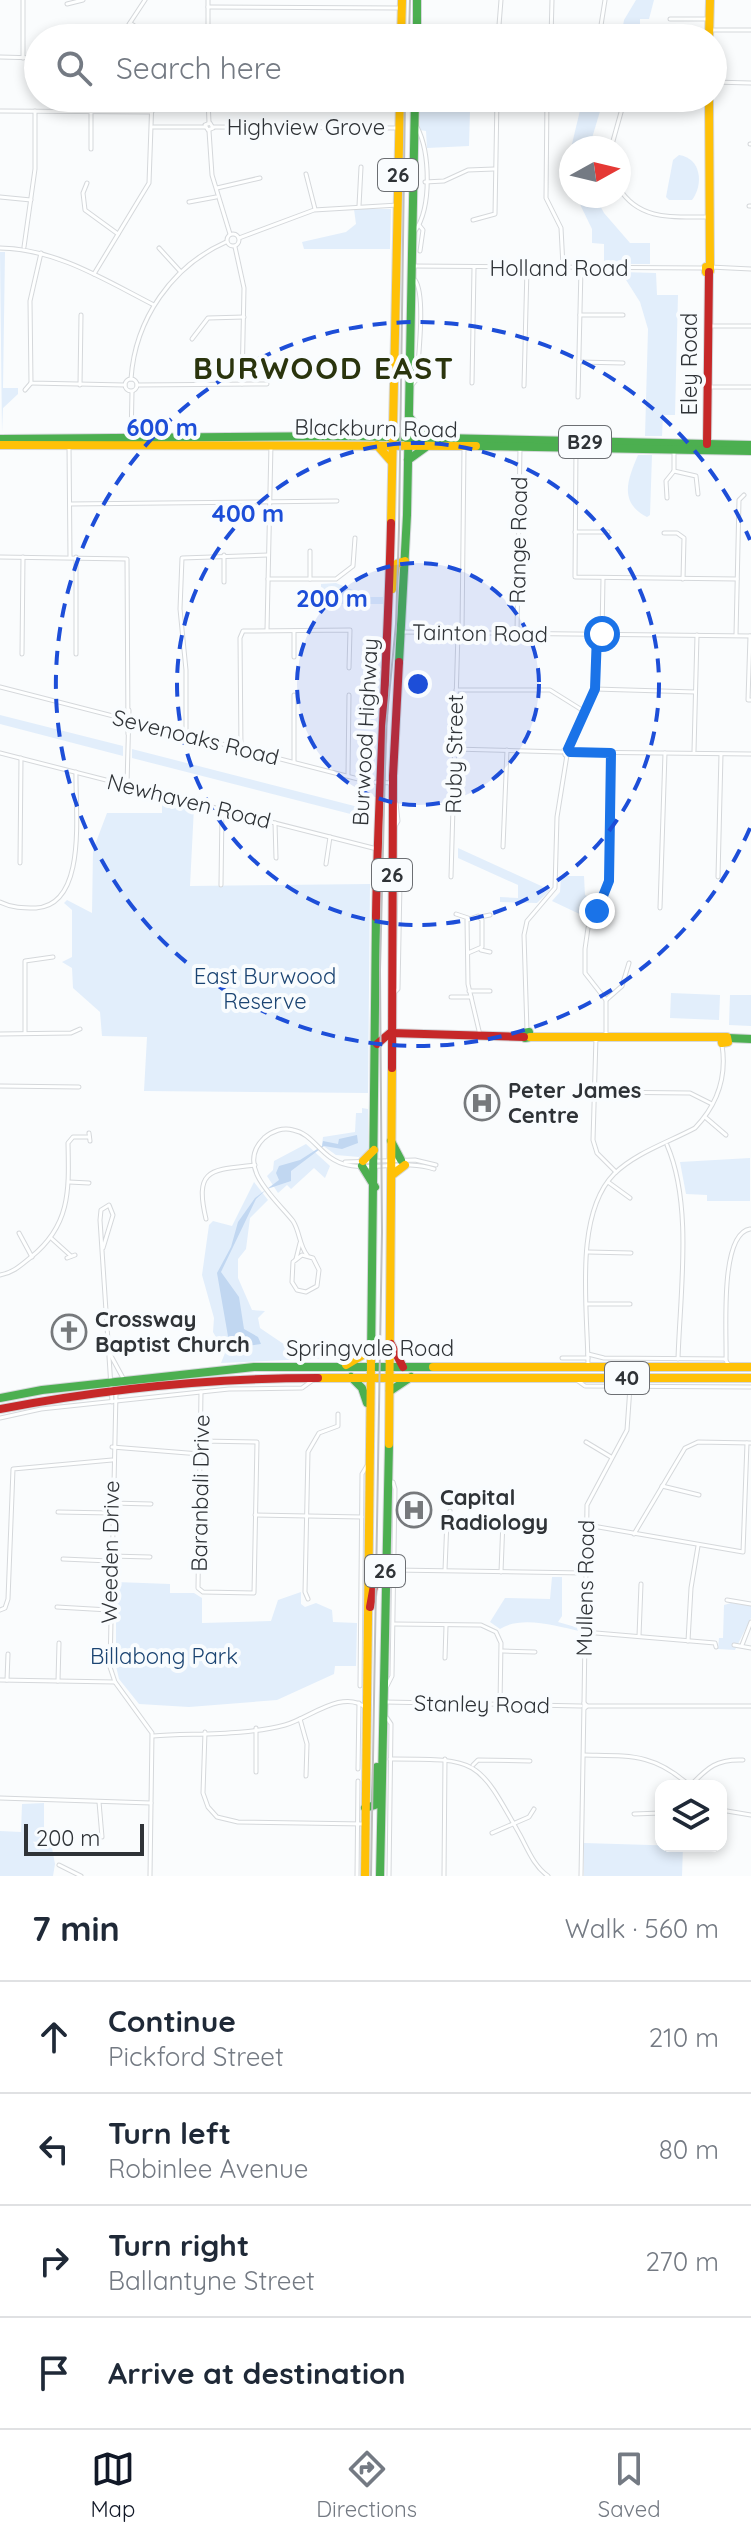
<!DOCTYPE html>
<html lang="en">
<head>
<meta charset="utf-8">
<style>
	body { margin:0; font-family:Quicksand,sans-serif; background:#f2f2f3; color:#1f2937 }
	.controls { position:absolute; right:24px; bottom:24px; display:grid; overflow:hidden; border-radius:16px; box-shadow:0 4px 12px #0003 }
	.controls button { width:72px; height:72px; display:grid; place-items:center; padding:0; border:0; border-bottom:2px solid #e0e1e3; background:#fff; color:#1f2937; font:40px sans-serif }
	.compass { position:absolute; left:559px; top:136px; width:72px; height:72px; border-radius:50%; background:#fff; box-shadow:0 4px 12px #0003; rotate:82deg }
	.scale { position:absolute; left:24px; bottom:20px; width:120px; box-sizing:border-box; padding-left:8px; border:4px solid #2f3337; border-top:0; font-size:22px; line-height:28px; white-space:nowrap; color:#2f3337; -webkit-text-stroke:6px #f9fcfe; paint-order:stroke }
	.stop { position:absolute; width:24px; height:24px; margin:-18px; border:6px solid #1a73e8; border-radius:50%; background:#fff }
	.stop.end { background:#1a73e8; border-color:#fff; box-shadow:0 2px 8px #0008 }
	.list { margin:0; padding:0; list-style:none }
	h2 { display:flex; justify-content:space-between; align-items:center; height:104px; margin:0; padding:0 32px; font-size:34px }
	h2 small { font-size:26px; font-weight:400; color:#747a83 }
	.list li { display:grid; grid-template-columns:52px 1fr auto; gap:24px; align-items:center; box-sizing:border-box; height:112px; padding:0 32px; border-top:2px solid #e0e1e3 }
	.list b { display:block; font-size:30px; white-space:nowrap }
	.list p { margin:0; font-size:26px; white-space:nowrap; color:#747a83 }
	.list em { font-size:26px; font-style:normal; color:#747a83 }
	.icon { flex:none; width:44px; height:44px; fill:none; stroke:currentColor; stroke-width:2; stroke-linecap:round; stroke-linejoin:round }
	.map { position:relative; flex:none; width:751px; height:1876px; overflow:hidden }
	.search { position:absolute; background:#fff; box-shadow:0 4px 12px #0003; left:24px; right:24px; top:24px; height:88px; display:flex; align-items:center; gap:20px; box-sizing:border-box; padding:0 28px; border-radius:44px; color:#747a83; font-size:30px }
	.sheet { height:552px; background:#fff }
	nav { display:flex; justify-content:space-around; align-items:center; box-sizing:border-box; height:112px; border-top:2px solid #e0e1e3; background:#fff; font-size:22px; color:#747a83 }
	nav a { display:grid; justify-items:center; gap:4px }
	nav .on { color:#111827 }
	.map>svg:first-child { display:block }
	.green { fill:#e2eefb }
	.water { fill:#c1d7f1 }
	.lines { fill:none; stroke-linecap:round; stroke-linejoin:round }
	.street-casing { stroke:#d5d8db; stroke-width:5 }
	.fast-casing { stroke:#d5d8db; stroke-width:10 }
	.slow-casing { stroke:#d5d8db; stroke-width:10 }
	.jam-casing { stroke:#d5d8db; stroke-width:10 }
	.street { stroke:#feffff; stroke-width:3 }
	.fast { stroke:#4caf50; stroke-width:8 }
	.slow { stroke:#ffc107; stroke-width:8 }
	.jam { stroke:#c62828; stroke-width:8 }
	.tram { stroke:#bfc0c1; stroke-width:2 }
	.route { stroke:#1a73e8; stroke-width:10 }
	.ring { fill:none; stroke:#1d4ed8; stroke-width:4; stroke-dasharray:14 10 }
	.labels { text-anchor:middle; stroke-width:8; stroke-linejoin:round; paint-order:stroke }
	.shield { fill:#f9fcfe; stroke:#6c6f73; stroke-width:2 }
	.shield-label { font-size:20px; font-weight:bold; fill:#2f3337 }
	.street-label { font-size:22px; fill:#2f3337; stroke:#f9fcfe }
	.park-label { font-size:22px; fill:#1b4472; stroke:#f9fcfe }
	.poi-label { font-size:22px; font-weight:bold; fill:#2f3337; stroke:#f9fcfe; text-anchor:start }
	.district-label { font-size:30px; font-weight:bold; letter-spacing:2px; fill:#2a340d; stroke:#f9fcfe }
	.centre { fill:#1d4ed8; stroke:#f9fcfe; stroke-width:4 }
	.ring-label { font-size:24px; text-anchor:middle; font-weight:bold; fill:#1d4ed8; stroke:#f9fcfe; stroke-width:8; stroke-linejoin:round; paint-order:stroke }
</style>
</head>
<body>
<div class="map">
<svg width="751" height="1876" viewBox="0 0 751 1876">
	<rect width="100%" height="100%" fill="#fafcfd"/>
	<!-- green -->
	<g class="green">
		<path d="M636 0H654L649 19H640V38H621L624 20Z"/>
		<path d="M583 98H604L589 148H571Z"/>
		<path d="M420 110 470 111 469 146 427 148 426 131 420 130Z"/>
		<path d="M679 155C701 158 704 184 692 200H669L666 197 673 160Z"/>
		<path d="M576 196H595L604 213 630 243H650V264H604V244L592 243V229Z"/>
		<path d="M354 209H391L390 249H304L302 242 346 232 356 224Z"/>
		<path d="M0 252H5L3 388H18V394L3 408 2 433Z"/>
		<path d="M621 272 656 273 657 295H678L675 415H663L662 436H645L648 329 640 302Z"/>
		<path d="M638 455H652L650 515 647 517C618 502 628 479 638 455Z"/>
		<path d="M336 583 370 597H383V604H321V584Z"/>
		<path d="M0 715 123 746V756L0 724Z"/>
		<path d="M132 749 370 810V819L132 758Z"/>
		<path d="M162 800 194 807 190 886 370 884 368 1093 144 1091 147 1037 102 1036 100 1012 73 988 72 968 62 962 72 957V910L64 903 67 900 92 913 93 850 107 813H162Z"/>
		<path d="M458 848 550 890 537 903 500 902V897L518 898V885L458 858Z"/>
		<path d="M561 876H584L585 895 598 901 588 918 552 901 560 892Z"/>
		<path d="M671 993 720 995 719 1020 670 1018Z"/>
		<path d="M730 995H751V1026L729 1025Z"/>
		<path d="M362 1108 368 1109V1151L359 1157 336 1155 322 1145 323 1137 355 1132 356 1113H362Z"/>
		<path d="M306 1144 330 1166 325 1178 314 1168 291 1189 287 1185 278 1193 267 1176 273 1170 274 1161Z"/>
		<path d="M750 1158V1201H707V1195L686 1194 680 1162Z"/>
		<path d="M254 1182 268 1200 250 1218 246 1249 238 1259V1278L252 1310 265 1311 258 1318 260 1328 288 1347 339 1350 349 1341 362 1347 363 1352 355 1357 221 1363 225 1353 213 1332 214 1318 202 1275 209 1225 213 1221 232 1226Z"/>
		<path d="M552 1577H562V1616L558 1622 579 1628V1631C557 1626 521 1615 500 1629L490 1622 505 1598 550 1599Z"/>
		<path d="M116 1582 170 1584V1593H194L202 1598V1623L271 1621 278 1600 301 1592V1604L305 1607 316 1603 332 1610 333 1622 357 1623 356 1666H335L334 1674 277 1700 189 1707 139 1704 119 1679 116 1666Z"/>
		<path d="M731 1603 751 1606V1618L735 1650 718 1649 719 1638H723L724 1605Z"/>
		<path d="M44 1803V1832H49L55 1864 53 1876H0V1831L21 1832 22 1804Z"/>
		<path d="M584 1843 683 1846 682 1876H584Z"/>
	</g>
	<!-- water -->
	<path class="water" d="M357 1135 358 1143 342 1149 324 1146 291 1171V1181L267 1189 256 1199 221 1272 239 1297 244 1329 258 1337 261 1344 240 1347 229 1342 217 1273 231 1247 238 1222 255 1198 279 1180 276 1173 279 1166 300 1160 322 1146 323 1141 338 1144 339 1139Z"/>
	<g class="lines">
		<!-- street casing -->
		<g class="street-casing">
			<g id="street">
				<path d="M67 4 83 0"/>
				<path d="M208 7 400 8"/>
				<path d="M670 19H709"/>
				<path d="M130 23 153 38"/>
				<path d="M462 27 499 28"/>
				<path d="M711 30H751"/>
				<path d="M120 38 145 0"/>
				<path d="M208 38V0"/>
				<path d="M498 38 501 0"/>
				<path d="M551 38 552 0"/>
				<path d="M599 38 605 0"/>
				<path d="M0 57 38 58"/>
				<path d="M23 58V0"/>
				<path d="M713 82 751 83"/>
				<path d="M208 98 209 123"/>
				<path d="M547 98 546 198 561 228 563 266"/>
				<path d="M0 111 152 112"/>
				<path d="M210 123 213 128 208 130 205 125Z"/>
				<path d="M153 127H205"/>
				<path d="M213 127 399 128"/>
				<path d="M209 131 212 175 230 234"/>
				<path d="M750 144H751"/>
				<path d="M611 148 625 98"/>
				<path d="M91 149V112"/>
				<path d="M306 174 315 209"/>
				<path d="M425 182 444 181 468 170 494 169"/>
				<path d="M87 183 83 193 85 210 118 234"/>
				<path d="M217 188 260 178"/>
				<path d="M619 188C639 221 674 217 708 217"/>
				<path d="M0 197 31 200"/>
				<path d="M189 202 216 197"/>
				<path d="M359 206 361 167"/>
				<path d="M749 206H751"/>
				<path d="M473 220 495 214 497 98"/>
				<path d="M419 225 423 230 420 251"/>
				<path d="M415 231C432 207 430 152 417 127"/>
				<circle cx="233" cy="240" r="6"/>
				<path d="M239 238 314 210 398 205"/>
				<path d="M24 247 35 169V111"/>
				<path d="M235 247 244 288 242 384"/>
				<path d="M0 248C57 249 105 280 154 305"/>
				<path d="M159 248 180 271"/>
				<path d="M41 253 30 301 31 383 125 385"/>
				<path d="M412 266 704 268"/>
				<path d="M710 267 751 269"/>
				<path d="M94 274 149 183 152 98"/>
				<path d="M580 315H623"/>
				<path d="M707 326H751"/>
				<path d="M192 339 208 318 244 317"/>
				<path d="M579 362 623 363"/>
				<circle cx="131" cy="385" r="6"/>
				<path d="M131 379C135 319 172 266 226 242"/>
				<path d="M472 383 474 268"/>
				<path d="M80 385 81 315"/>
				<path d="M137 385 267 384"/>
				<path d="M412 385 417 379C418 358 426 295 415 280"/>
				<path d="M524 386 527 268"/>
				<path d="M707 387H751"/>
				<path d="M25 390 31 383"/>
				<path d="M578 397 581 268"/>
				<path d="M131 438 132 392"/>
				<path d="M69 445 70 557"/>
				<path d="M576 449 575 577 737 579"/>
				<path d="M674 471V451"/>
				<path d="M667 498 666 481 674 471 696 476 698 494"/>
				<path d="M70 504 337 501"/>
				<path d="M575 532H608"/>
				<path d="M664 533H677L684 538 683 579"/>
				<path d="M224 555V582"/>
				<path d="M0 557 127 559 128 734"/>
				<path d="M268 579H336L353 566 355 538"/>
				<path d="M310 579V551"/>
				<path d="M267 630 271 444"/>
				<path d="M294 631V657"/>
				<path d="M401 632 751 636"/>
				<path d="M462 632 464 448"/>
				<path d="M517 632 520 448"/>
				<path d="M602 634 603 578"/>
				<path d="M736 635 739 500 744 495"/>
				<path d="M750 636 748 700H751"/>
				<path d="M22 654 23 557"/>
				<path d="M76 654V557"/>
				<path d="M0 687 370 782 393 783"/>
				<path d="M595 689 695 692"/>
				<path d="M456 690H550L582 710"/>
				<path d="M186 734V670L180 609 182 558 268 555"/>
				<path d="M241 749 240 638 243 631 350 630 349 668"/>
				<path d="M454 749 562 752"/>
				<path d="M568 749 570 754 565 755 564 750 568 749 595 689 597 634"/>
				<path d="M694 751 697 635"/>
				<path d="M570 752 751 754"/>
				<path d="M0 753 377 849"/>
				<path d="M294 762V695"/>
				<path d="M348 775 349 695"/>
				<path d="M127 785 129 710"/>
				<path d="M275 823 276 858"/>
				<path d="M394 828 398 821 396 803"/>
				<path d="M503 847 507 750"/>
				<path d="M20 863 21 758"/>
				<path d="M326 864 330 837"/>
				<path d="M451 877 458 632"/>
				<path d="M718 877 721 754"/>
				<path d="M221 885 222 810"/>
				<path d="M0 902C12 908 23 908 36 908 88 905 75 810 76 772"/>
				<path d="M660 908 665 753"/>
				<path d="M456 914 468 918"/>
				<path d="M480 917 490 915"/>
				<path d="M481 950 490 952"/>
				<path d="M468 953 482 947V920L478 916 467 920 468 984 480 1035"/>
				<path d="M469 991H490"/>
				<path d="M394 993 398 989 400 882 395 877"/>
				<path d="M451 997H471"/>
				<path d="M606 1000 622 986 629 963"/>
				<path d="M527 1031 524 935 527 921 555 888 557 817 567 755"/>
				<path d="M25 1033V961L53 957"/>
				<path d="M0 1034 71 1033 80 1029"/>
				<path d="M596 1037 593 1140 597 1153 616 1172"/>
				<path d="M606 1037V1000L585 973V949L588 928 609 881 611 753"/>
				<path d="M0 1086 79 1087"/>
				<path d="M594 1092 690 1093 712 1104"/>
				<path d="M705 1117 726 1135"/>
				<path d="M89 1133 90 1141"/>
				<path d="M667 1145C693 1205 680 1293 678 1359"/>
				<path d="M345 1162 415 1160 436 1165"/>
				<path d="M69 1182 89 1183"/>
				<path d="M608 1182 630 1198"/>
				<path d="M206 1219C194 1168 211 1170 255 1165"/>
				<path d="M19 1233 32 1257"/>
				<path d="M51 1238 71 1256"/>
				<path d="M103 1248 113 1215 109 1205 101 1210 100 1220 112 1402"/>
				<path d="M588 1252 631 1253"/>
				<path d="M302 1255 313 1258 319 1270 317 1286 306 1292 297 1290 292 1282 293 1262Z"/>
				<path d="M307 1255C299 1245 300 1232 293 1221 277 1200 234 1167 264 1138 272 1131 283 1127 293 1130 315 1134 321 1160 348 1165 376 1171 406 1159 434 1169"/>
				<path d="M67 1258 75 1255"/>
				<path d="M296 1259 300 1243"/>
				<path d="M0 1275C13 1273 21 1265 31 1257 71 1225 69 1189 68 1143L73 1137H89"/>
				<path d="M587 1304H630"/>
				<path d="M110 1354 123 1378"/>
				<path d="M588 1354 604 1358 725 1359 730 1367"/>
				<path d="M562 1358H588"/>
				<path d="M726 1360C727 1333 719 1234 750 1229"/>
				<path d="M588 1367C588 1311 573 1216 614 1174 635 1153 669 1142 695 1128 718 1104 727 1077 722 1045"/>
				<path d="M574 1378 585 1386 751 1387"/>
				<path d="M116 1393 110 1667 115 1682 152 1733 150 1876"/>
				<path d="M0 1418 41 1409 229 1389 302 1388 313 1380"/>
				<path d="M201 1441 257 1442 254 1593 203 1592 198 1588 201 1392"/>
				<path d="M586 1442 611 1457"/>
				<path d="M112 1447 200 1454"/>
				<path d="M662 1486 699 1495"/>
				<path d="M111 1503 151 1504"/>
				<path d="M58 1512 111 1513"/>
				<path d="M255 1515 362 1517"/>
				<path d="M587 1525 743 1552 747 1443"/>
				<path d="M634 1534 685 1448 698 1442 751 1443"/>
				<path d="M110 1556 150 1557"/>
				<path d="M63 1559 110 1561"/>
				<path d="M394 1570 585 1573"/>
				<path d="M445 1570 447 1519 450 1511"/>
				<path d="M501 1572 503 1520 540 1519"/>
				<path d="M308 1599 305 1592 308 1452 319 1433 338 1426V1414"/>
				<path d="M727 1600 751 1604"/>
				<path d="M57 1607 109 1610"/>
				<path d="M0 1610 5 1608 8 1599 13 1469 112 1460"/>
				<path d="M395 1624 481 1625 496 1632 501 1643 500 1704"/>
				<path d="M584 1632 715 1643 716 1647"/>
				<path d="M639 1636 641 1584"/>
				<path d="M688 1641 691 1588 698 1546"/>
				<path d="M734 1645 751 1648"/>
				<path d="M742 1645 751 1622"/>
				<path d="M503 1651 535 1652"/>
				<path d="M445 1658 446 1626"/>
				<path d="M0 1680 115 1682"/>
				<path d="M7 1680 8 1654"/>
				<path d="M58 1681 59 1643"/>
				<path d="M360 1686 362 1474 368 1464"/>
				<path d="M386 1688 392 1676 395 1489 393 1482H390"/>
				<path d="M385 1702 581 1706"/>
				<path d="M584 1703 587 1505 627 1430 630 1387"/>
				<path d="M587 1706H751"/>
				<path d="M387 1718 391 1724 389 1876"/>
				<path d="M300 1719 307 1744 306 1776"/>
				<path d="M205 1732 203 1793 208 1807 217 1817 238 1822 364 1824"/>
				<path d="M153 1736C195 1733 244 1736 285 1725 308 1719 343 1688 366 1708"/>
				<path d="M584 1755C630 1756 654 1753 690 1786"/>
				<path d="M390 1759C479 1759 477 1758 520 1835 528 1850 534 1866 548 1876"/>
				<path d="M473 1765 478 1760 530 1761"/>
				<path d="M358 1769 359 1703"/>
				<path d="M256 1772V1728"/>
				<path d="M690 1786C708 1767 717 1759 743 1760"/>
				<path d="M0 1798 151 1803"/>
				<path d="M99 1802 102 1837"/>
				<path d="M721 1810 751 1815"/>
				<path d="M634 1814 661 1813"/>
				<path d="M492 1833 529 1817 534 1809"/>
				<path d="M59 1865 81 1876"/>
				<path d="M357 1876 358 1781"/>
				<path d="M444 1876 445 1759"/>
				<path d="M581 1876 584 1703 587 1706 584 1709"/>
			</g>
		</g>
		<!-- fast casing -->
		<g class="fast-casing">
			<g id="fast">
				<path d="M417 0V38"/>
				<path d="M410 418 425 438"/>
				<path d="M0 439 348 436 751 445"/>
				<path d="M476 446 751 451"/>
				<path d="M408 460 426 447"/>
				<path d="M399 662 407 515 415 98"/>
				<path d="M529 1032 530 1037 525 1038 524 1033Z"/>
				<path d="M728 1038 751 1039"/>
				<path d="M391 1141 401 1160"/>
				<path d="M362 1166 375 1187"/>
				<path d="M371 1360 376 917"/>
				<path d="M351 1377 362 1388 367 1403"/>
				<path d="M390 1391 411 1377"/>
				<path d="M0 1398 42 1390 254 1367H433"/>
				<path d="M365 1808 375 1805 377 1767"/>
				<path d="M380 1876 389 1444"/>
			</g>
		</g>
		<!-- slow casing -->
		<g class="slow-casing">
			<g id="slow">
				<path d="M401 38 402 0"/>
				<path d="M709 38 710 0"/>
				<path d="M709 98 710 267"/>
				<path d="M706 267H710V271L706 272Z"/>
				<path d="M0 445 476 446"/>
				<path d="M377 445 391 461"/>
				<path d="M391 523 400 98"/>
				<path d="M392 589 396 564 405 561"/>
				<path d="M530 1037H721"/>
				<path d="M721 1037H727L728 1042 722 1043Z"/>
				<path d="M363 1161 374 1150"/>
				<path d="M392 1175 405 1165"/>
				<path d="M346 1365 371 1350"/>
				<path d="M433 1367H751"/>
				<path d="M318 1378H751"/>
				<path d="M389 1444 392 1068"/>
				<path d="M365 1876 371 1360"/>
			</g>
		</g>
		<!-- jam casing -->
		<g class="jam-casing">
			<g id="jam">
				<path d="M707 444 709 272"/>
				<path d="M376 917C378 786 388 655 391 523"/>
				<path d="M377 1044 390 1033 524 1037"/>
				<path d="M392 1068 393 776 399 662"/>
				<path d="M391 1344 403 1367"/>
				<path d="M0 1409C104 1389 213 1378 318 1378"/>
				<path d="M370 1607 375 1580 385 1577"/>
			</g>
		</g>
		<!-- street -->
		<use href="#street" class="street"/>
		<!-- fast -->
		<use href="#fast" class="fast"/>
		<!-- slow -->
		<use href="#slow" class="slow"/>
		<!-- jam -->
		<use href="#jam" class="jam"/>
		<!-- tram -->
		<g class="tram">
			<path d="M409 38 410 0"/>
			<path d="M371 1876 382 1232 380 970 386 726 396 624 399 528 405 98"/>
		</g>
	</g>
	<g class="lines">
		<!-- route -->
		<path class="route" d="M597 911 609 881 611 753 570 752 568 749 595 689 597 634H602"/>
	</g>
	<!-- distance rings -->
	<circle cx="418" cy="684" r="121" fill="#1d4ed8" fill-opacity=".12"/>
	<g class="ring">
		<circle cx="418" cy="684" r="121"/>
		<circle cx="418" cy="684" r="241"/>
		<path d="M750 828A362 362 0 1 1 750 540"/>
	</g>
	<!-- icons -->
	<defs>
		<g id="hospital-ring" transform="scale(1.8)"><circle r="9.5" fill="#f9fcfe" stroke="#76797c" stroke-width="1.5"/><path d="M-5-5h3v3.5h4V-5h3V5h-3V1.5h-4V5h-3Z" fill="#76797c"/></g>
		<g id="church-ring" transform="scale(1.8)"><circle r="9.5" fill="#f9fcfe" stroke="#76797c" stroke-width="1.5"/><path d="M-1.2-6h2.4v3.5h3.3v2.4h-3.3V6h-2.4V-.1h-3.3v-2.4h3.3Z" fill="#76797c"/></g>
	</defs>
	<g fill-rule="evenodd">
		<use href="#hospital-ring" x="482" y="1103"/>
		<use href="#church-ring" x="69" y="1332"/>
		<use href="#hospital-ring" x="414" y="1510"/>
	</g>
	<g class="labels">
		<!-- shield labels -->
		<g class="shield">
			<rect x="378" y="159" width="40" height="32" rx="6"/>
			<rect x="559" y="426" width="52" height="32" rx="6"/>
			<rect x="372" y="859" width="40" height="32" rx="6"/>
			<rect x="605" y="1362" width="44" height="32" rx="6"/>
			<rect x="365" y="1555" width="40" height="32" rx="6"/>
		</g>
		<g class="shield-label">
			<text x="398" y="182">26</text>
			<text x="585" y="449">B29</text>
			<text x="392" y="882">26</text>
			<text x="627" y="1385">40</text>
			<text x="385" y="1578">26</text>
		</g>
		<!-- street labels -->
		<g class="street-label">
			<text x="306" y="135">Highview Grove</text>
			<text x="559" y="276">Holland Road</text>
			<text transform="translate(689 364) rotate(-90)" y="8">Eley Road</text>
			<text transform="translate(376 428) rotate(1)" y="8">Blackburn Road</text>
			<text transform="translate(518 540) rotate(-89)" y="8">Range Road</text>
			<text transform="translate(480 633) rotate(1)" y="8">Tainton Road</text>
			<text transform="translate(365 732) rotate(-87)" y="8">Burwood Highway</text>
			<text transform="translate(196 737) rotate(14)" y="8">Sevenoaks Road</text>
			<text transform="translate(454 754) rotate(-89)" y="8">Ruby Street</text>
			<text transform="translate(189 801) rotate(14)" y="8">Newhaven Road</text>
			<text x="370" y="1356">Springvale Road</text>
			<text transform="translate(200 1493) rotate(-89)" y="8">Baranbali Drive</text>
			<text transform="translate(110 1552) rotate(-89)" y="8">Weeden Drive</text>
			<text transform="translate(585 1588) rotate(-89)" y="8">Mullens Road</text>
			<text transform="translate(482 1704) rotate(1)" y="8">Stanley Road</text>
		</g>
		<!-- park labels -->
		<g class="park-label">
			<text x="265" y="984">East Burwood<tspan x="265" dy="25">Reserve</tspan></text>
			<text x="164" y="1664">Billabong Park</text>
		</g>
		<!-- poi labels -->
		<g class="poi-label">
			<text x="508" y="1098">Peter James<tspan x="508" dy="25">Centre</tspan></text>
			<text x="95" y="1327">Crossway<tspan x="95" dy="25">Baptist Church</tspan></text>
			<text x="440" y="1505">Capital<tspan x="440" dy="25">Radiology</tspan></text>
		</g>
		<!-- district labels -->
		<g class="district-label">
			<text x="324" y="379">BURWOOD EAST</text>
		</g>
	</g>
	<circle cx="418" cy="684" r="12" class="centre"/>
	<g class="ring-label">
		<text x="162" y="436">600 m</text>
		<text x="248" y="522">400 m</text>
		<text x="332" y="607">200 m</text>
	</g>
</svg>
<div class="controls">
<button><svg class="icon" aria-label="layers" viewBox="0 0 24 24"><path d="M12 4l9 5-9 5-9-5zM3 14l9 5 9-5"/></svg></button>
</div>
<svg class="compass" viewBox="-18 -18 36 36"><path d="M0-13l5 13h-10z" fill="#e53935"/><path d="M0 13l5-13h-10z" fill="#747a83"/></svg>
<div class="scale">200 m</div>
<div class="stop" style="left:602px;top:634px"></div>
<div class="stop end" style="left:597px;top:911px"></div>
<div class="search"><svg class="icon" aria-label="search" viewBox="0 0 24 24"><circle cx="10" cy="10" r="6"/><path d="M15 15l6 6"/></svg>Search here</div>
</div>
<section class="sheet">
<h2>7 min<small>Walk · 560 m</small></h2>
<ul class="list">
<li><svg class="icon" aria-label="ahead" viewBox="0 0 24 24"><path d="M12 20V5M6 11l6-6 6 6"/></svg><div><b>Continue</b><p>Pickford Street</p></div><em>210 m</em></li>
<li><svg class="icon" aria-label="left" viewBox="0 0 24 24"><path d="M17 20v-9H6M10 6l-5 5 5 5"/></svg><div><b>Turn left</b><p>Robinlee Avenue</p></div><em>80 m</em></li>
<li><svg class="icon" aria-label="right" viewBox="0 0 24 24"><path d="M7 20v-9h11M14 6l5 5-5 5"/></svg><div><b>Turn right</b><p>Ballantyne Street</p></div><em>270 m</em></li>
<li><svg class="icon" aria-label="arrive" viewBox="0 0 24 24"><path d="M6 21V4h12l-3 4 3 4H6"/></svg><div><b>Arrive at destination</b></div></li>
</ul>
</section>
<nav>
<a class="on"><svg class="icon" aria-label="map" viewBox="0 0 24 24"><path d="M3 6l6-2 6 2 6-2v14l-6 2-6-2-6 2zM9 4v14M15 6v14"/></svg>Map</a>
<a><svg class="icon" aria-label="directions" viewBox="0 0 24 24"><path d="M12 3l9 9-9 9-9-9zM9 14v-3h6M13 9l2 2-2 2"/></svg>Directions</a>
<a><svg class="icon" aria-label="saved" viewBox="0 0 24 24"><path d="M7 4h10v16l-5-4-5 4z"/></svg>Saved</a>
</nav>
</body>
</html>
